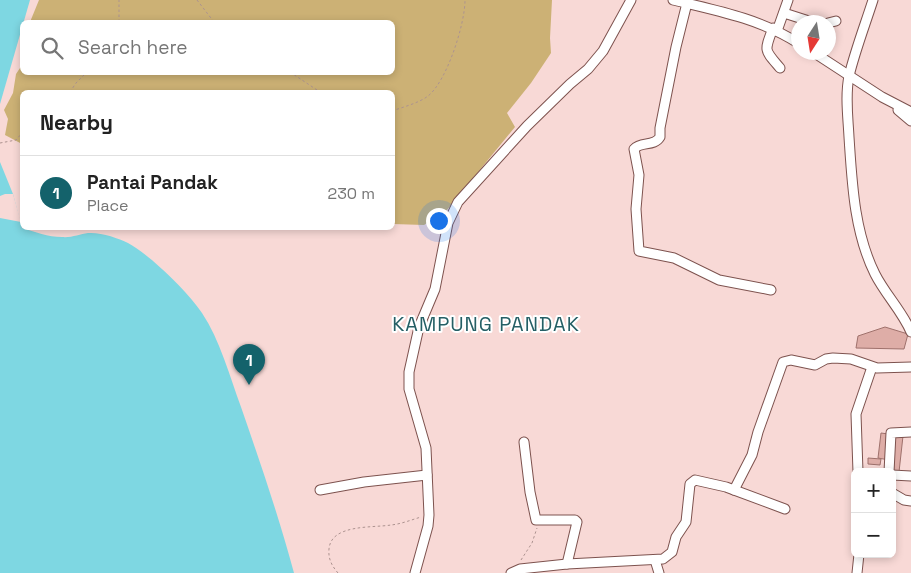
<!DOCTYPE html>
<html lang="en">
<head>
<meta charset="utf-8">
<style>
	body { margin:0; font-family:"Space Grotesk",sans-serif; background:#f6f6f6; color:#222 }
	.controls { position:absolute; right:15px; bottom:15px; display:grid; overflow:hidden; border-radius:8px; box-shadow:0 2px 8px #0003 }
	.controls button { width:45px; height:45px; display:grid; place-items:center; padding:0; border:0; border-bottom:1px solid #e0e0e0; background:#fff; color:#222; font:25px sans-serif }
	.compass { position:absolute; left:791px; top:15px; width:45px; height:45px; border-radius:50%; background:#fff; box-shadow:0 2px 8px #0003; rotate:192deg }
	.you { position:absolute; left:438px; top:220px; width:18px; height:18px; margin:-12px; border:4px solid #fff; border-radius:50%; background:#1a73e8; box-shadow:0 0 0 8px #1a73e833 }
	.badge { display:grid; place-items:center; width:32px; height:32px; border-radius:50%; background:#14626b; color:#fff; font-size:16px; font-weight:700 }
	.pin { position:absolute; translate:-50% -41px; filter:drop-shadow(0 1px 2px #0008) }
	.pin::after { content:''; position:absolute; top:26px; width:18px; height:15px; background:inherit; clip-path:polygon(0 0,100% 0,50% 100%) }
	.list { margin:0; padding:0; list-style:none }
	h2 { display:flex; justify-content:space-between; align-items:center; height:65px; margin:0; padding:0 20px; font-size:21px }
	h2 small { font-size:16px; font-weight:400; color:#767676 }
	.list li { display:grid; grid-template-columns:32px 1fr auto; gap:15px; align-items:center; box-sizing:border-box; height:75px; padding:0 20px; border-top:1px solid #e0e0e0 }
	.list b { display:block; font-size:19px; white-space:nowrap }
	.list p { margin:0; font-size:16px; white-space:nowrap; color:#767676 }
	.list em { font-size:16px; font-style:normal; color:#767676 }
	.icon { flex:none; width:28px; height:28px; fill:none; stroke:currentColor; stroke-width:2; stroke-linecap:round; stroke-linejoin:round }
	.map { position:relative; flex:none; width:911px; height:573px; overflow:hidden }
	.search { position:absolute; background:#fff; box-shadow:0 2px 8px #0003; left:20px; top:20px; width:375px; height:55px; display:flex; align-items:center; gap:12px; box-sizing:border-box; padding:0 18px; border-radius:8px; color:#767676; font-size:19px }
	.panel { position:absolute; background:#fff; box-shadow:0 2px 8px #0003; left:20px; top:90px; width:375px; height:140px; border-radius:8px }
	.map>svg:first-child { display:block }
	.green { fill:#ccb175 }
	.water { fill:#7ed7e2 }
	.pier { fill:#f8d9d6 }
	.building { fill:#deada7; stroke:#9f716c }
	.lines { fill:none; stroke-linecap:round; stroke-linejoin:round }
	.minor-casing { stroke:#7d524e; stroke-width:11 }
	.path { stroke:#ad9390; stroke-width:1; stroke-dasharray:2.5 2.5; stroke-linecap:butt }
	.minor { stroke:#fff; stroke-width:9 }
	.labels { text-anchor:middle; stroke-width:4; stroke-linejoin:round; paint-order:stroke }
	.neighbourhood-label { font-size:20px; letter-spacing:1px; fill:#255f65; stroke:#fff }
</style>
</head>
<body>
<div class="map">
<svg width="911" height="573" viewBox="0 0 911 573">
	<rect width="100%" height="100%" fill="#f8d9d6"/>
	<!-- green -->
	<path class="green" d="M39 0H552L550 38 551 53 531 83 507 113 515 127 447 210 424 225 393 224 392 92H22V144L5 135 8 119 4 110 13 93 16 74 22 65V72H392V22H30Z"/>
	<!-- water -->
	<g class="water">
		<path d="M0 0H30L0 104Z"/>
		<path d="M0 162 13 194 22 228C35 232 48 237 62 237 71 238 80 234 88 233 101 232 118 238 128 243 149 254 189 293 202 313 220 340 230 377 241 407 260 462 279 517 294 573H0Z"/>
	</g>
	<!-- pier -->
	<path class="pier" d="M5 194H13L21 222 0 218V196Z"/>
	<!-- building -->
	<g class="building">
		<path d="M885 327 908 334 904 349 856 348 858 336Z"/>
		<path d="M881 433 903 436 899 472 887 471 889 460 878 458Z"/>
		<path d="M868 458 881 459 880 465 868 464Z"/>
	</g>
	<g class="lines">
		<!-- minor casing -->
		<g class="minor-casing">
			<g id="minor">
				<path d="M673 0C715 10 761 19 798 43"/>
				<path d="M873 0C865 25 855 51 849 76 845 96 848 117 849 137 852 182 854 232 875 274 885 294 902 311 911 332"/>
				<path d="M687 3 676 47 660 128V137C654 147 641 141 634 149L639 175 636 209 639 251 674 258 719 280 771 290"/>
				<path d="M784 13 812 22"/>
				<path d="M828 23 836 21"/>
				<path d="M773 28C764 52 764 49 780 68"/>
				<path d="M777 31 788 0"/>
				<path d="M813 52 882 97 911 112"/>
				<path d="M898 110 911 121"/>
				<path d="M524 442 530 492 536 520H575L577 522 567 564"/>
				<path d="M858 472 856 414 872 367"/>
				<path d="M889 472 891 433 911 432"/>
				<path d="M892 475 911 476"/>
				<path d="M320 490 364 482 427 475"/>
				<path d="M734 490 752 455 758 432 783 362 791 360 815 365 826 359 833 358 851 359 877 368 911 367"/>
				<path d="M892 493 904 500 911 501"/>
				<path d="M655 560 659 573"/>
				<path d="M415 573 428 526 429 515 426 448 409 389V372L419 327 435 289 448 223 458 202 527 126 570 84 588 69 603 51 631 0"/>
				<path d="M511 573 520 569 567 564 663 559 672 552 676 537 686 522 690 484 695 480 726 487 785 509"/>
				<path d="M857 573 859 554"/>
			</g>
		</g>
		<!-- path -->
		<g class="path">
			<path d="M197 0 214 22"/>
			<path d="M119 22V0"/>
			<path d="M290 72 320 92"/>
			<path d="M70 92 76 83 87 72"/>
			<path d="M392 111C403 107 419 103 428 96 447 81 465 24 465 0"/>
			<path d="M0 143 16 140 22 133"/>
			<path d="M521 560 532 543 537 528"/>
			<path d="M338 573C332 566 328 559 329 549 331 524 372 528 391 525 401 524 411 520 421 517"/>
		</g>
		<!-- minor -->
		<use href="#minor" class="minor"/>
	</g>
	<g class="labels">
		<!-- neighbourhood labels -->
		<g class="neighbourhood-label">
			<text x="486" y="331">KAMPUNG PANDAK</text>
		</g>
	</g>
</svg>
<div class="controls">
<button>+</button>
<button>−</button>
</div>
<svg class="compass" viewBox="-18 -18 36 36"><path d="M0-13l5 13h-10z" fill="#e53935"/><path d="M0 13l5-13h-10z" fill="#767676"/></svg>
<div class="you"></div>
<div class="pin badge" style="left:249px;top:385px">1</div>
<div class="search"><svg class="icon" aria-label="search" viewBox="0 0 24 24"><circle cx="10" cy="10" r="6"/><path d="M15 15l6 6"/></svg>Search here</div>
<section class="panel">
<h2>Nearby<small></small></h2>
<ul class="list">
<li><span class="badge">1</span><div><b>Pantai Pandak</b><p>Place</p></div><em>230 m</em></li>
</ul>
</section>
</div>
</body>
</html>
